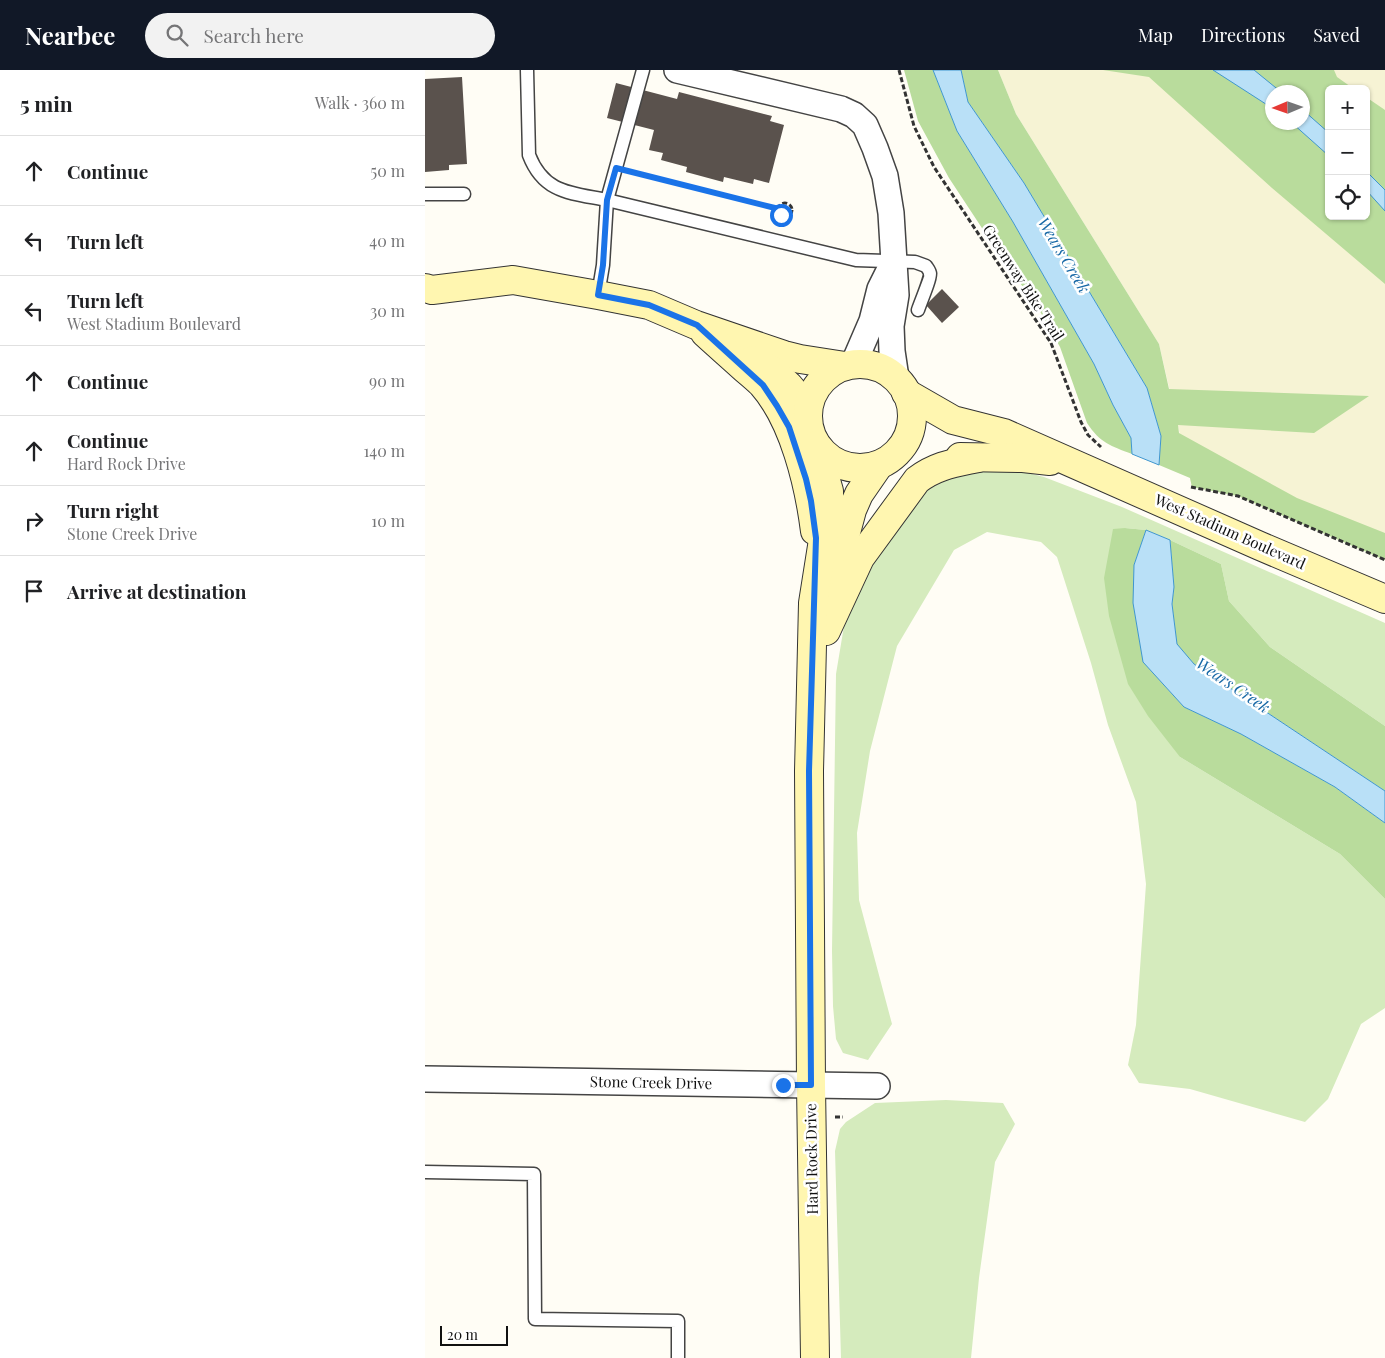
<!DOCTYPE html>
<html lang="en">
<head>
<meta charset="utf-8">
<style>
	body { margin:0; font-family:"Playfair Display",serif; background:#f2f2f2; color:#202124 }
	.controls { position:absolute; right:15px; top:15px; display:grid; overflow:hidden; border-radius:8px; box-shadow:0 1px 4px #0004 }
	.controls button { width:45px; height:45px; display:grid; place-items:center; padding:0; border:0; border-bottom:1px solid #e0e0e0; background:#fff; color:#202124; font:25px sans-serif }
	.compass { position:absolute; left:840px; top:15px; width:45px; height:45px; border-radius:50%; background:#fff; box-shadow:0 1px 4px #0004; rotate:268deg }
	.scale { position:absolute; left:15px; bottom:12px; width:68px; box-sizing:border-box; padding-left:5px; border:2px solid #111; border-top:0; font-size:14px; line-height:18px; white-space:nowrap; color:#111; -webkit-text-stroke:4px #fff; paint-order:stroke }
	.stop { position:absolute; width:15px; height:15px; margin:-11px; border:4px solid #1a73e8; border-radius:50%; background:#fff }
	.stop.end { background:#1a73e8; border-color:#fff; box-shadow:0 1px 5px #0008 }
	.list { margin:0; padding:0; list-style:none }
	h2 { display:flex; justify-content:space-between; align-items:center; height:65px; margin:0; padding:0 20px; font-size:21px }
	h2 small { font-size:16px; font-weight:400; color:#757577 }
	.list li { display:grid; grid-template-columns:32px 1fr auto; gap:15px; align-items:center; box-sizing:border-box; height:70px; padding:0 20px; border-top:1px solid #e0e0e0 }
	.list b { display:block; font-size:19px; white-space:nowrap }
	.list p { margin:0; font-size:16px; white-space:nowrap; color:#757577 }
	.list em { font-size:16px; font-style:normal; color:#757577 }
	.icon { flex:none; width:28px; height:28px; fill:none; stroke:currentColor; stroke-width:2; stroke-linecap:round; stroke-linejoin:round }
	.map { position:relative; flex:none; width:960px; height:1288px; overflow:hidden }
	header { display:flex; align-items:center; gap:30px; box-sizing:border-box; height:70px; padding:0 25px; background:#111827; color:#fff }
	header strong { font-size:24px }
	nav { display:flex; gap:28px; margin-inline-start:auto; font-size:18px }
	.search { width:350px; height:45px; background:#f2f2f2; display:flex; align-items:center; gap:12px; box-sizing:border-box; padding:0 18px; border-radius:28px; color:#757577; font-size:19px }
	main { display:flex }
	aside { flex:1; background:#fff }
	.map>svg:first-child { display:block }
	.farmland { fill:#f6f3d4; fill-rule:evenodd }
	.green { fill:#d5ebbd }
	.forest { fill:#b9dc9c; fill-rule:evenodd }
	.water { fill:#b9e0f7; stroke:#3f96cf }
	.building { fill:#5a524d }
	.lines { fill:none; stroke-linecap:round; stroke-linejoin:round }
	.lane-casing { stroke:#444; stroke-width:15 }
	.street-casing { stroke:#444; stroke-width:28 }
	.secondary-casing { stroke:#333; stroke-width:30 }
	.path { stroke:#333; stroke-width:3; stroke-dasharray:5 2.5; stroke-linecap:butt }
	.lane { stroke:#fff; stroke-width:12 }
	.street { stroke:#fff; stroke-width:25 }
	.secondary { stroke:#fff6b0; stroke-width:28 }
	.route { stroke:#1a73e8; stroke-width:6 }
	.labels { text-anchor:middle; stroke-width:5; stroke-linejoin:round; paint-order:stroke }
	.street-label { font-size:15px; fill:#111; stroke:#fff }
	.water-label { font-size:16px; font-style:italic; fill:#1768a6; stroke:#fff }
</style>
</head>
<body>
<header>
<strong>Nearbee</strong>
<div class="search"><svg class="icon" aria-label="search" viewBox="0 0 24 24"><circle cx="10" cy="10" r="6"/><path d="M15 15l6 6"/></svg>Search here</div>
<nav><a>Map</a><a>Directions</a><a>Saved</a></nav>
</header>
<main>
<aside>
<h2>5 min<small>Walk · 360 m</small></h2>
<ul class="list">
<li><svg class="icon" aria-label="ahead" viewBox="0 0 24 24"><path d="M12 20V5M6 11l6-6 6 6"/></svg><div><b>Continue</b></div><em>50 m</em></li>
<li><svg class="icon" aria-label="left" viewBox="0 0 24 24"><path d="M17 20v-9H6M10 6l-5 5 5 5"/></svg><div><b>Turn left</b></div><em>40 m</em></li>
<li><svg class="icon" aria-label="left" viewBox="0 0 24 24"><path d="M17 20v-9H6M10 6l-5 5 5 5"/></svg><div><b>Turn left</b><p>West Stadium Boulevard</p></div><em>30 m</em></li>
<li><svg class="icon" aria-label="ahead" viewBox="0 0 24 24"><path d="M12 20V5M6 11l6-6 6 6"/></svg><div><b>Continue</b></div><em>90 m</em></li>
<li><svg class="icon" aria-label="ahead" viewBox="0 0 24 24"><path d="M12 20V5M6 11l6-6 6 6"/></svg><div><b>Continue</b><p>Hard Rock Drive</p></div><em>140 m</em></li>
<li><svg class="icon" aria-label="right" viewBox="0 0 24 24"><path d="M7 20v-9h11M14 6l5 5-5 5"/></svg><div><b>Turn right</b><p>Stone Creek Drive</p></div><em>10 m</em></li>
<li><svg class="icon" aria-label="arrive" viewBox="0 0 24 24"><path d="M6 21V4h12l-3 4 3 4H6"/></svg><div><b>Arrive at destination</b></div></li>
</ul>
</aside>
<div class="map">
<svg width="960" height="1288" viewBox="0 0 960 1288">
	<rect width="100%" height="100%" fill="#fffdf5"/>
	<!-- farmland -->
	<path class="farmland" d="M573 0H960V490L813 426 767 417 734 274 591 44ZM904 19H941V146H904ZM848 22H878V52H848Z"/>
	<!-- green -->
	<g class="green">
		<path d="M539 399 596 401 619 407 697 437 960 553V656L845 577 804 531 796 494 745 470 721 460 700 458 755 687 915 784 960 829V938L936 954 903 1029 880 1052 765 1019 714 1013 703 995 711 955 721 814 711 732 683 655 666 593 632 487 616 472 562 462 529 480 472 576 445 681 432 763 434 830 467 954 443 990 418 983 411 969 408 936 407 881 411 604 420 550 442 499 500 420 514 414V409Z"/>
		<path d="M521 1030 578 1033 590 1054 570 1092 554 1208 546 1288H416L410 1081 415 1059 421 1052 450 1033Z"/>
	</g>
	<!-- forest -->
	<g class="forest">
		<path d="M479 0H508L532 61 588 152 669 294 688 335 706 368 707 384C686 376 675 373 662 353L635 277 612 236 578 190 524 108 493 51Z"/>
		<path d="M536 0H573L591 44 734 274 744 319 944 326 889 363 753 355 754 363 872 428 960 463V490L813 426 767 417 765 408 734 395 736 366 722 318 599 113 543 32Z"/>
		<path d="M678 0H909L912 7 929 19H904V146H941V27L960 40V214L847 118 724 7ZM848 22H878V52H848Z"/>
		<path d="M700 458 721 460 709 495 708 532 718 592 759 637 816 664 910 717 960 753V829L915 784 755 687 723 646 703 614 684 546 679 508 688 459Z"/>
		<path d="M745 470 796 494 804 531 845 577 960 656V721L769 594 752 575 747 534 749 517Z"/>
	</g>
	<!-- water -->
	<g class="water">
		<path d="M508 0H536L543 32 599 113 722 318 736 366 734 395 707 384 706 368 688 335 669 294 588 152 532 61Z"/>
		<path d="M788 0H829L856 22H848L847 38Z"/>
		<path d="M878 40 904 63V86L867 53 878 52Z"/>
		<path d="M941 101 960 120V141L941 120Z"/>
		<path d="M721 460 745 470 749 517 747 534 752 574 769 594 960 721V753L910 717 816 664 759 637 718 592 708 533 709 495Z"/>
	</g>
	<!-- building -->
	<g class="building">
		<path d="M37 7 42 94 24 95V100L0 102V9Z"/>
		<path d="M191 13 252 29 254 22 347 46 345 51 359 55 344 113 329 109 328 114 299 107 298 112 261 102 262 97 236 90 238 83 224 80 229 60 182 48Z"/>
		<path d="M517 219 534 237 517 253 501 235Z"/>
	</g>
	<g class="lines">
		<!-- lane casing -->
		<g class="lane-casing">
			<g id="lane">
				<path d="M102 0 104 85C119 124 147 123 182 130L431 190 490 192 501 196C503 199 505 201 505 204 506 207 495 234 493 240"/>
				<path d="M0 124H39"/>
				<path d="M173 225 178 195 182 130 218 0"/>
				<path d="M0 1102 109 1104 110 1249 253 1251V1288"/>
			</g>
		</g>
		<!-- street casing -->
		<g class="street-casing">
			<g id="street">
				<path d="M252 0 416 39 429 45 440 55 450 78 460 106 466 143 471 225 466 256 467 281 471 308"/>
				<path d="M428 295 447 251 455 219 467 195"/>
				<path d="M0 1009 452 1016"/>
			</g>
		</g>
		<!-- secondary casing -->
		<g class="secondary-casing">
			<g id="secondary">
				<path d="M0 218 7 220 88 210 173 225 224 235 271 255 359 285 375 289 420 296"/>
				<path d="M280 263C293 275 307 287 320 299 326 304 332 309 337 314 369 350 384 414 390 461"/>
				<path d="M328 290 349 302 364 316 383 339"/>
				<circle cx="435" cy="346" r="52"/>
				<path d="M481 323 528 350 579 363 835 476 960 529"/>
				<path d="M535 387 598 388 625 391"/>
				<path d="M409 516 416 481 427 440 434 424 454 395"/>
				<path d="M401 561 435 488 492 410C512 395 530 393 553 388"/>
				<path d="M390 1288 386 1015 384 701 388 533 404 432V421L391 375"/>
			</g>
		</g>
		<!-- path -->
		<g class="path">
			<path d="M474 0 489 56 509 97 626 273 656 352 663 365 676 377"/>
			<path d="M206 102 354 139"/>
			<circle cx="360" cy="140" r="7"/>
			<path d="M766 417 813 426 960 490"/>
			<path d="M410 1047H418"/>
		</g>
		<!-- lane -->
		<use href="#lane" class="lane"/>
		<!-- street -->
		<use href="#street" class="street"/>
		<!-- secondary -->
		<use href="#secondary" class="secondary"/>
	</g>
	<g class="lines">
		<!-- route -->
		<path class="route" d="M356 145 354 139 191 98 182 130 178 195 173 225 224 235 272 255 338 315 352 336 364 357 381 409 386 431 391 468 384 701 386 1015H358"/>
	</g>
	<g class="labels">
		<!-- street labels -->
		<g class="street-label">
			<text transform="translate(598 213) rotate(57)" y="5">Greenway Bike Trail</text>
			<text transform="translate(805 462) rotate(24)" y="5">West Stadium Boulevard</text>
			<text transform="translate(226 1013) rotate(1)" y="5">Stone Creek Drive</text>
			<text transform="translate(387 1089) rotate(-91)" y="5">Hard Rock Drive</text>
		</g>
		<!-- water labels -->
		<g class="water-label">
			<text transform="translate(639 185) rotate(59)" y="6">Wears Creek</text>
			<text transform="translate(808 615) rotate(34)" y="6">Wears Creek</text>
		</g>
	</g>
</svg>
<div class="controls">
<button>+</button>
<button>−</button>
<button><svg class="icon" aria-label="locate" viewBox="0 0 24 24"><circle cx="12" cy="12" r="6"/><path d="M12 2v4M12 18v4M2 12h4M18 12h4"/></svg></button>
</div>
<svg class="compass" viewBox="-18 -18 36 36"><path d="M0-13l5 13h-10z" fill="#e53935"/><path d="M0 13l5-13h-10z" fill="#757577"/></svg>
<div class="scale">20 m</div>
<div class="stop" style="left:356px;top:145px"></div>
<div class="stop end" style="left:358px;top:1015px"></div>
</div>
</main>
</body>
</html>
